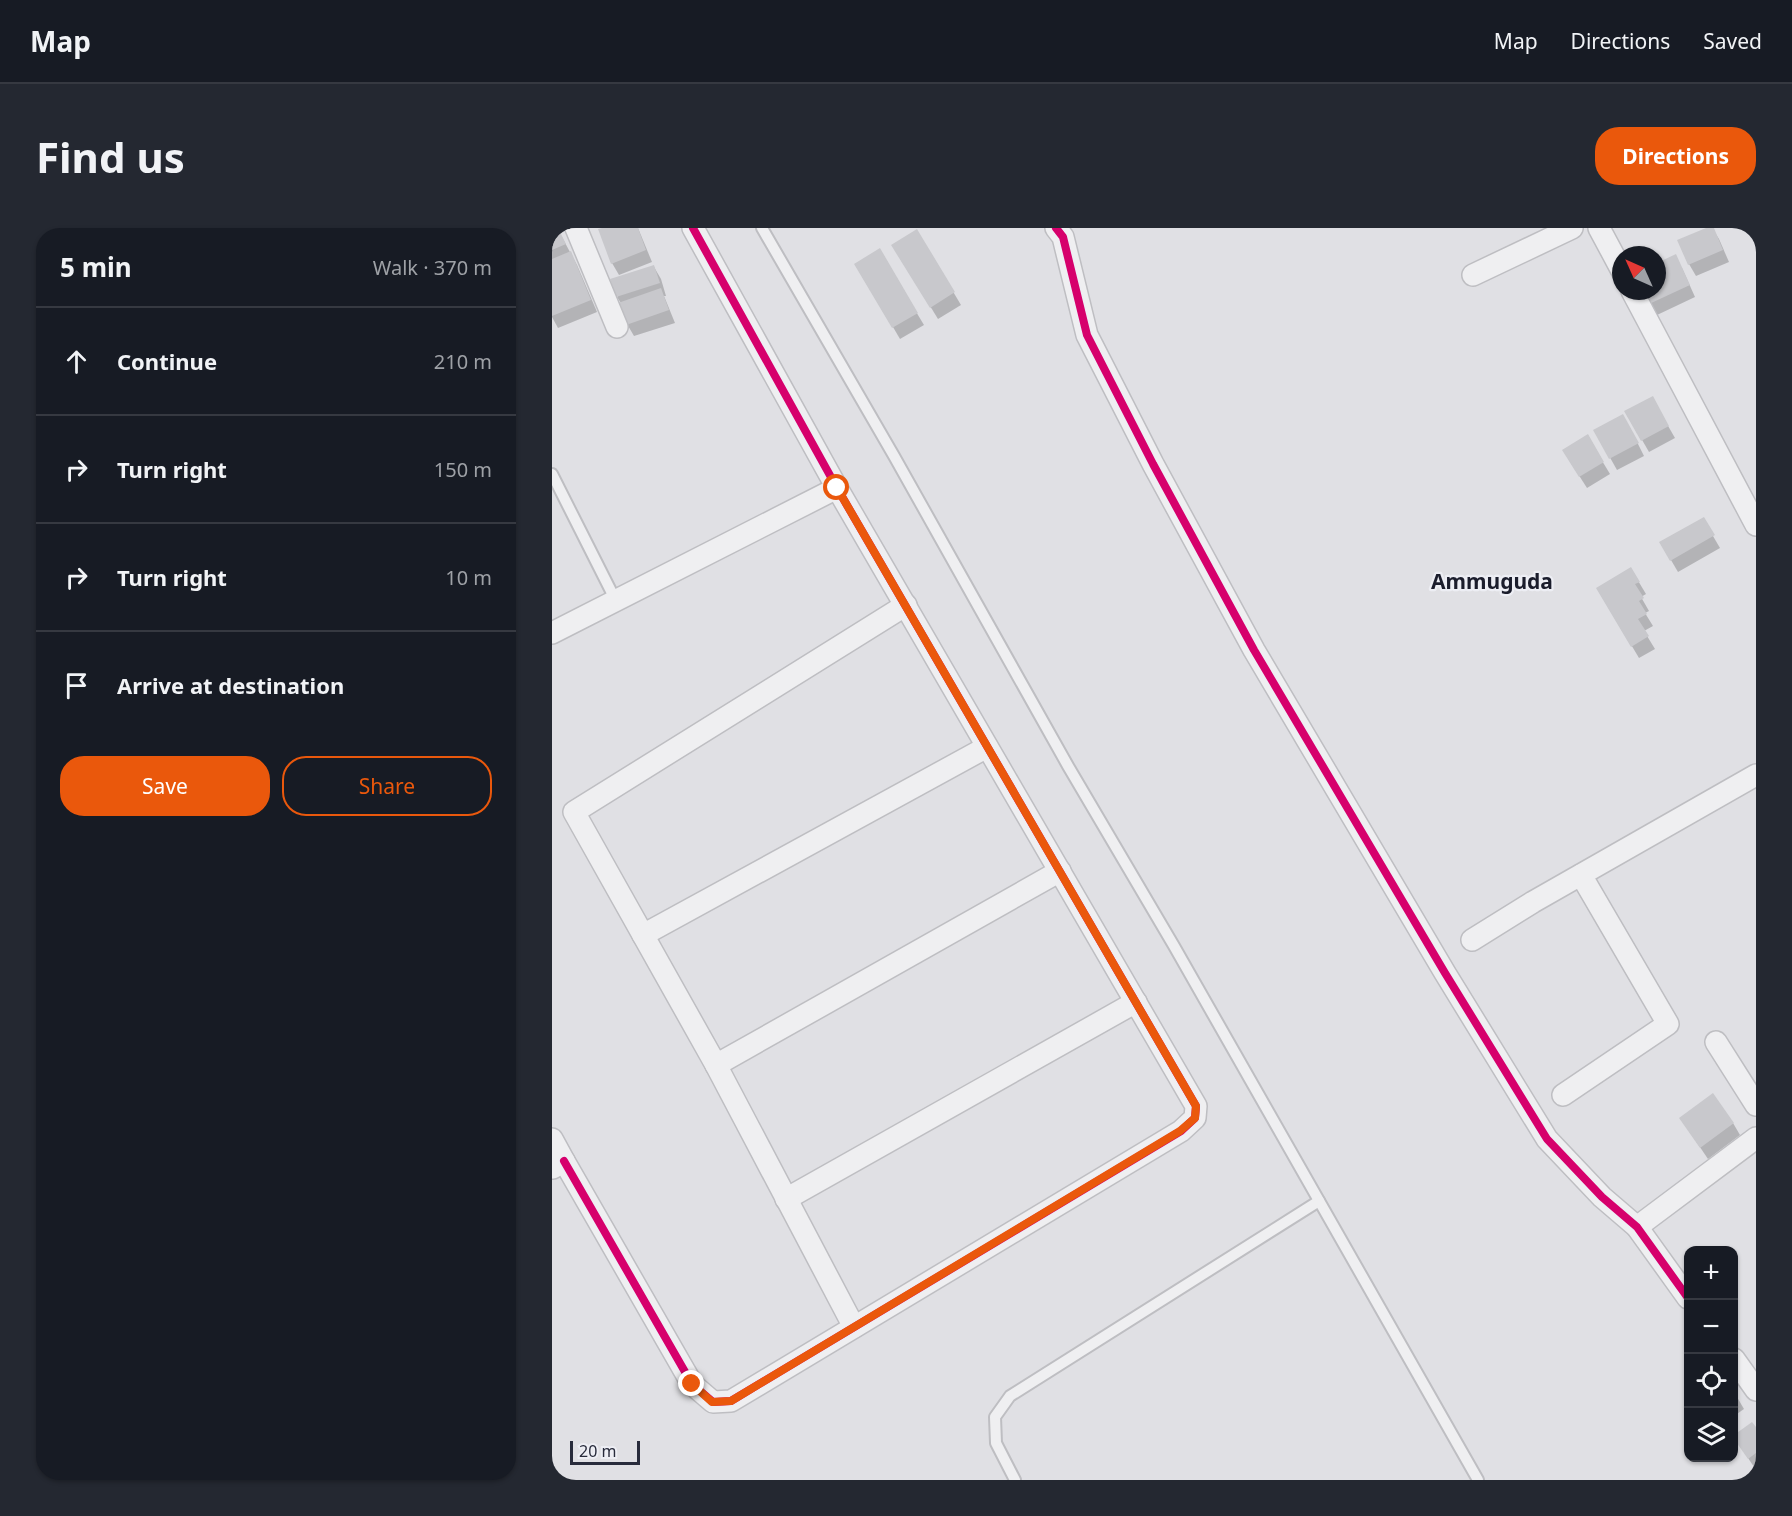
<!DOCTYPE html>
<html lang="en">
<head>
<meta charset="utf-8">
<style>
	body { margin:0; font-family:"Noto Sans",sans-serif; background:#242831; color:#f1f3f6 }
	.controls { position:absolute; right:18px; bottom:18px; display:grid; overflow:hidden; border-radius:12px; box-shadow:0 2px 4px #0004 }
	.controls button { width:54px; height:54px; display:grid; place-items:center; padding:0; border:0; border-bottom:2px solid #363941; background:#171b24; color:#f1f3f6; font:30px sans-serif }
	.compass { position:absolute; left:1060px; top:18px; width:54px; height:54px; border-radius:50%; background:#171b24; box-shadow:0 2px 4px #0004; rotate:315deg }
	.scale { position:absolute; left:18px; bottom:15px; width:70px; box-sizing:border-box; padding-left:6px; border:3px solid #282b3b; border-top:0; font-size:16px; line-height:21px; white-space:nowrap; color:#282b3b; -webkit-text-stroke:4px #edeef4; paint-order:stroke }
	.stop { position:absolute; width:18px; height:18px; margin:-14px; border:4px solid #ea580c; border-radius:50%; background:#fff }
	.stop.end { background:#ea580c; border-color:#fff; box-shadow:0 2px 6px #0008 }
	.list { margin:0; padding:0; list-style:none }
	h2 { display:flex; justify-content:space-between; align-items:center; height:78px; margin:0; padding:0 24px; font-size:26px }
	h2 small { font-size:20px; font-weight:400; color:#9ea1a6 }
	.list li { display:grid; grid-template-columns:39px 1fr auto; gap:18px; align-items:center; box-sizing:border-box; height:108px; padding:0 24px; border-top:2px solid #363941 }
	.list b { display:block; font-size:22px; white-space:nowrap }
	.list em { font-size:20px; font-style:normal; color:#9ea1a6 }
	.actions { display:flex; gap:12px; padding:18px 24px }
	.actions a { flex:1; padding:14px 0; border:2px solid #ea580c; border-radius:24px; text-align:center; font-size:21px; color:#ea580c }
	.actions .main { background:#ea580c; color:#fff }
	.icon { flex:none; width:33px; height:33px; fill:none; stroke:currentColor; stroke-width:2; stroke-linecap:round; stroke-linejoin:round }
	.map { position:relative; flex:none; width:1204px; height:1252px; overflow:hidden; border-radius:24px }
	header { display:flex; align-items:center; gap:36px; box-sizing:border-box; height:84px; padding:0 30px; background:#171b24; border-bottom:2px solid #363941 }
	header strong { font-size:28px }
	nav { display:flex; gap:33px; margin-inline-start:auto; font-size:21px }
	.intro { display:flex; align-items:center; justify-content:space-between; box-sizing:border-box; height:144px; padding:0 36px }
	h1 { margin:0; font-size:42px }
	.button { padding:15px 27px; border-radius:24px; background:#ea580c; color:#fff; font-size:21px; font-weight:700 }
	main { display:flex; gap:36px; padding:0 36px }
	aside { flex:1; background:#171b24; border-radius:24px; box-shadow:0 2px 4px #0004 }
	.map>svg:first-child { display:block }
	.shadow { fill:#0003 }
	.building { fill:#c8c8cc }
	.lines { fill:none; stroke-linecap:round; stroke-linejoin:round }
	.service-casing { stroke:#bebec2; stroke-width:14 }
	.minor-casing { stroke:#bebec2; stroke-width:24 }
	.service { stroke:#efeff1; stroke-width:10 }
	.minor { stroke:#efeff1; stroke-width:21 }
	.cycleway-casing { stroke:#edeef4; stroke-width:11 }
	.cycleway { stroke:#d6006c; stroke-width:8 }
	.route { stroke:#ea580c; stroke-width:8 }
	.labels { text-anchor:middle; stroke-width:4.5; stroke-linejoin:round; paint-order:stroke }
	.neighbourhood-label { font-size:21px; font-weight:bold; fill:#1b1d2c; stroke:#edeef4 }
</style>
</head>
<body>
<header>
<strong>Map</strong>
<nav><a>Map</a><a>Directions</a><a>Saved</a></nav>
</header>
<div class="intro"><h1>Find us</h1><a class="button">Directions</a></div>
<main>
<aside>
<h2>5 min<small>Walk · 370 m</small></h2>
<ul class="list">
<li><svg class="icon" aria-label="ahead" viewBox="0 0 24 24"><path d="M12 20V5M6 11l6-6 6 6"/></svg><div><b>Continue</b></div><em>210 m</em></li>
<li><svg class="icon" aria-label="right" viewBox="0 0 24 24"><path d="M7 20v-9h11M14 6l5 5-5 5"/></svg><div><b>Turn right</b></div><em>150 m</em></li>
<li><svg class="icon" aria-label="right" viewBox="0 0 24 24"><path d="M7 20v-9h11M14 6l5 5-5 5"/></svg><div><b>Turn right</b></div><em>10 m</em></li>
<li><svg class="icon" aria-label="arrive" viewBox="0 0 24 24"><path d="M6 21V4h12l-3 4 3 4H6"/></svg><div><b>Arrive at destination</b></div></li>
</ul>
<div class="actions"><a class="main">Save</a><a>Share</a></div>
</aside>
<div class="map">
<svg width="1204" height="1252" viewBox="0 0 1204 1252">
	<rect width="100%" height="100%" fill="#e0e0e4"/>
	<!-- shadow -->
	<g class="shadow">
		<path d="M0 0H5L25 37 45 84 6 100 0 89Z"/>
		<path d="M54 0H86L100 34 67 47 60 35Z"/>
		<path d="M1158 0H1160L1167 11 1177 34 1144 48 1137 36Z"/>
		<path d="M365 3 409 77 386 91 348 29Z"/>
		<path d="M327 22 372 97 348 111 304 36Z"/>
		<path d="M102 39 109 51 114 68H112L123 95 82 108 75 96 69 75 65 69Z"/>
		<path d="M1130 40 1143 69 1105 87 1093 63H1105Z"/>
		<path d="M1100 170 1123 210 1097 224 1074 184Z"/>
		<path d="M1078 200 1092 228 1065 242 1043 203Z"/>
		<path d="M1035 208 1058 246 1035 260 1019 235Z"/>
		<path d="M1151 291 1168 320 1126 344 1109 315Z"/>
		<path d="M1079 341 1094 366 1089 369 1097 383 1093 385 1101 398 1092 403 1103 421 1087 430 1046 361Z"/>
		<path d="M1129 891 1181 895 1188 907 1156 931Z"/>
		<path d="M1182 1164 1192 1181 1182 1188Z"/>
		<path d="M1200 1196 1204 1201V1242L1182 1209Z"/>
	</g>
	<!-- building -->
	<g class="building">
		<path d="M0 0H6L14 16 0 22Z"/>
		<path d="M50 0H86L94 22 59 36 46 1Z"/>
		<path d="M1154 0H1162L1171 22 1136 37 1125 12Z"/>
		<path d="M365 1 403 64 378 80 339 17Z"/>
		<path d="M328 20 366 85 340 100 302 36Z"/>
		<path d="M19 23 39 72 0 88V31Z"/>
		<path d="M1124 26 1138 57 1097 76 1091 63H1105V35Z"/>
		<path d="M102 37 108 55 64 69 58 51Z"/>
		<path d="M109 60 117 82 74 97 66 75Z"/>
		<path d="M1101 168 1117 198 1089 213 1072 183Z"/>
		<path d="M1071 186 1087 215 1057 231 1041 202Z"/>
		<path d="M1036 206 1052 234 1027 249 1010 222Z"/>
		<path d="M1152 289 1163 307 1118 333 1107 314Z"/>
		<path d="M1079 339 1088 354 1083 356 1092 370 1087 373 1095 386 1086 391 1097 408 1079 419 1044 360Z"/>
		<path d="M1161 865 1182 895 1148 920 1127 890Z"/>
		<path d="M1200 1194 1204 1199V1225L1196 1231 1182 1211V1207Z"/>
	</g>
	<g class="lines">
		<!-- service casing -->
		<g class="service-casing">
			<g id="service">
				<path d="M210 0 342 228 516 538 622 718 926 1252"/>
				<path d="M0 246 64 373"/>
				<path d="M463 1252 444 1215 443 1189 458 1168 767 973"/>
			</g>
		</g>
		<!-- minor casing -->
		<g class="minor-casing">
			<g id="minor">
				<path d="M24 0 65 99"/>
				<path d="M504 0 511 9 535 107 601 236 702 422 893 745 995 911 1050 969 1085 999 1136 1070"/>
				<path d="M1047 0 1069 41"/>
				<path d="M921 47 1020 0"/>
				<path d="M1080 63 1204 297"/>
				<path d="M0 405 285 260"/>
				<path d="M91 707 435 519"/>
				<path d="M920 712 981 674 1204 547"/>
				<path d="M1164 814 1204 877"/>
				<path d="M164 837 508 643"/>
				<path d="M1011 867 1116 796 1029 647"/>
				<path d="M0 911 12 933 1 940"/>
				<path d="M12 933 140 1156 161 1174 179 1173 629 903 643 890 644 878 285 260 141 0"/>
				<path d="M234 971 584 774"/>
				<path d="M1085 999 1204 910"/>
				<path d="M302 1099 164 837 22 584 354 377"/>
				<path d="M1182 1131 1204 1162"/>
			</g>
		</g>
		<!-- service -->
		<use href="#service" class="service"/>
		<!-- minor -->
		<use href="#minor" class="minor"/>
		<!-- cycleway casing -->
		<g class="cycleway-casing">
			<g id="cycleway">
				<path d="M504 0 511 9 535 107 601 236 702 422 893 745 995 911 1050 969 1085 999 1136 1070"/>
				<path d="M12 933 140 1156 161 1174 179 1173 629 903 643 890 644 878 285 260 141 0"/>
			</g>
		</g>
		<!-- cycleway -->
		<use href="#cycleway" class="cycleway"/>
	</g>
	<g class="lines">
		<!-- route -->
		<path class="route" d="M140 1156 160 1174 179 1173 628 903 643 890 644 878 285 260"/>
	</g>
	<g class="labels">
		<!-- neighbourhood labels -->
		<g class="neighbourhood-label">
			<text x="940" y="361">Ammuguda</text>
		</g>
	</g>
</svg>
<div class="controls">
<button>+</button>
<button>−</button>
<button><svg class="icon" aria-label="locate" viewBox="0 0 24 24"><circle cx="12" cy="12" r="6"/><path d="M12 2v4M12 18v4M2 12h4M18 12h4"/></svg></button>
<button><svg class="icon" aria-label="layers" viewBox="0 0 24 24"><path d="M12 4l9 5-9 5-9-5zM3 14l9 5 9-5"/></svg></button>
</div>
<svg class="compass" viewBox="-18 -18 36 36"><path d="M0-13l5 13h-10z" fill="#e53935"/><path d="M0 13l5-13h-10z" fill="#9ea1a6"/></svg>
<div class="scale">20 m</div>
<div class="stop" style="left:285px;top:260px"></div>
<div class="stop end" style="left:140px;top:1156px"></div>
</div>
</main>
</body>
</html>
